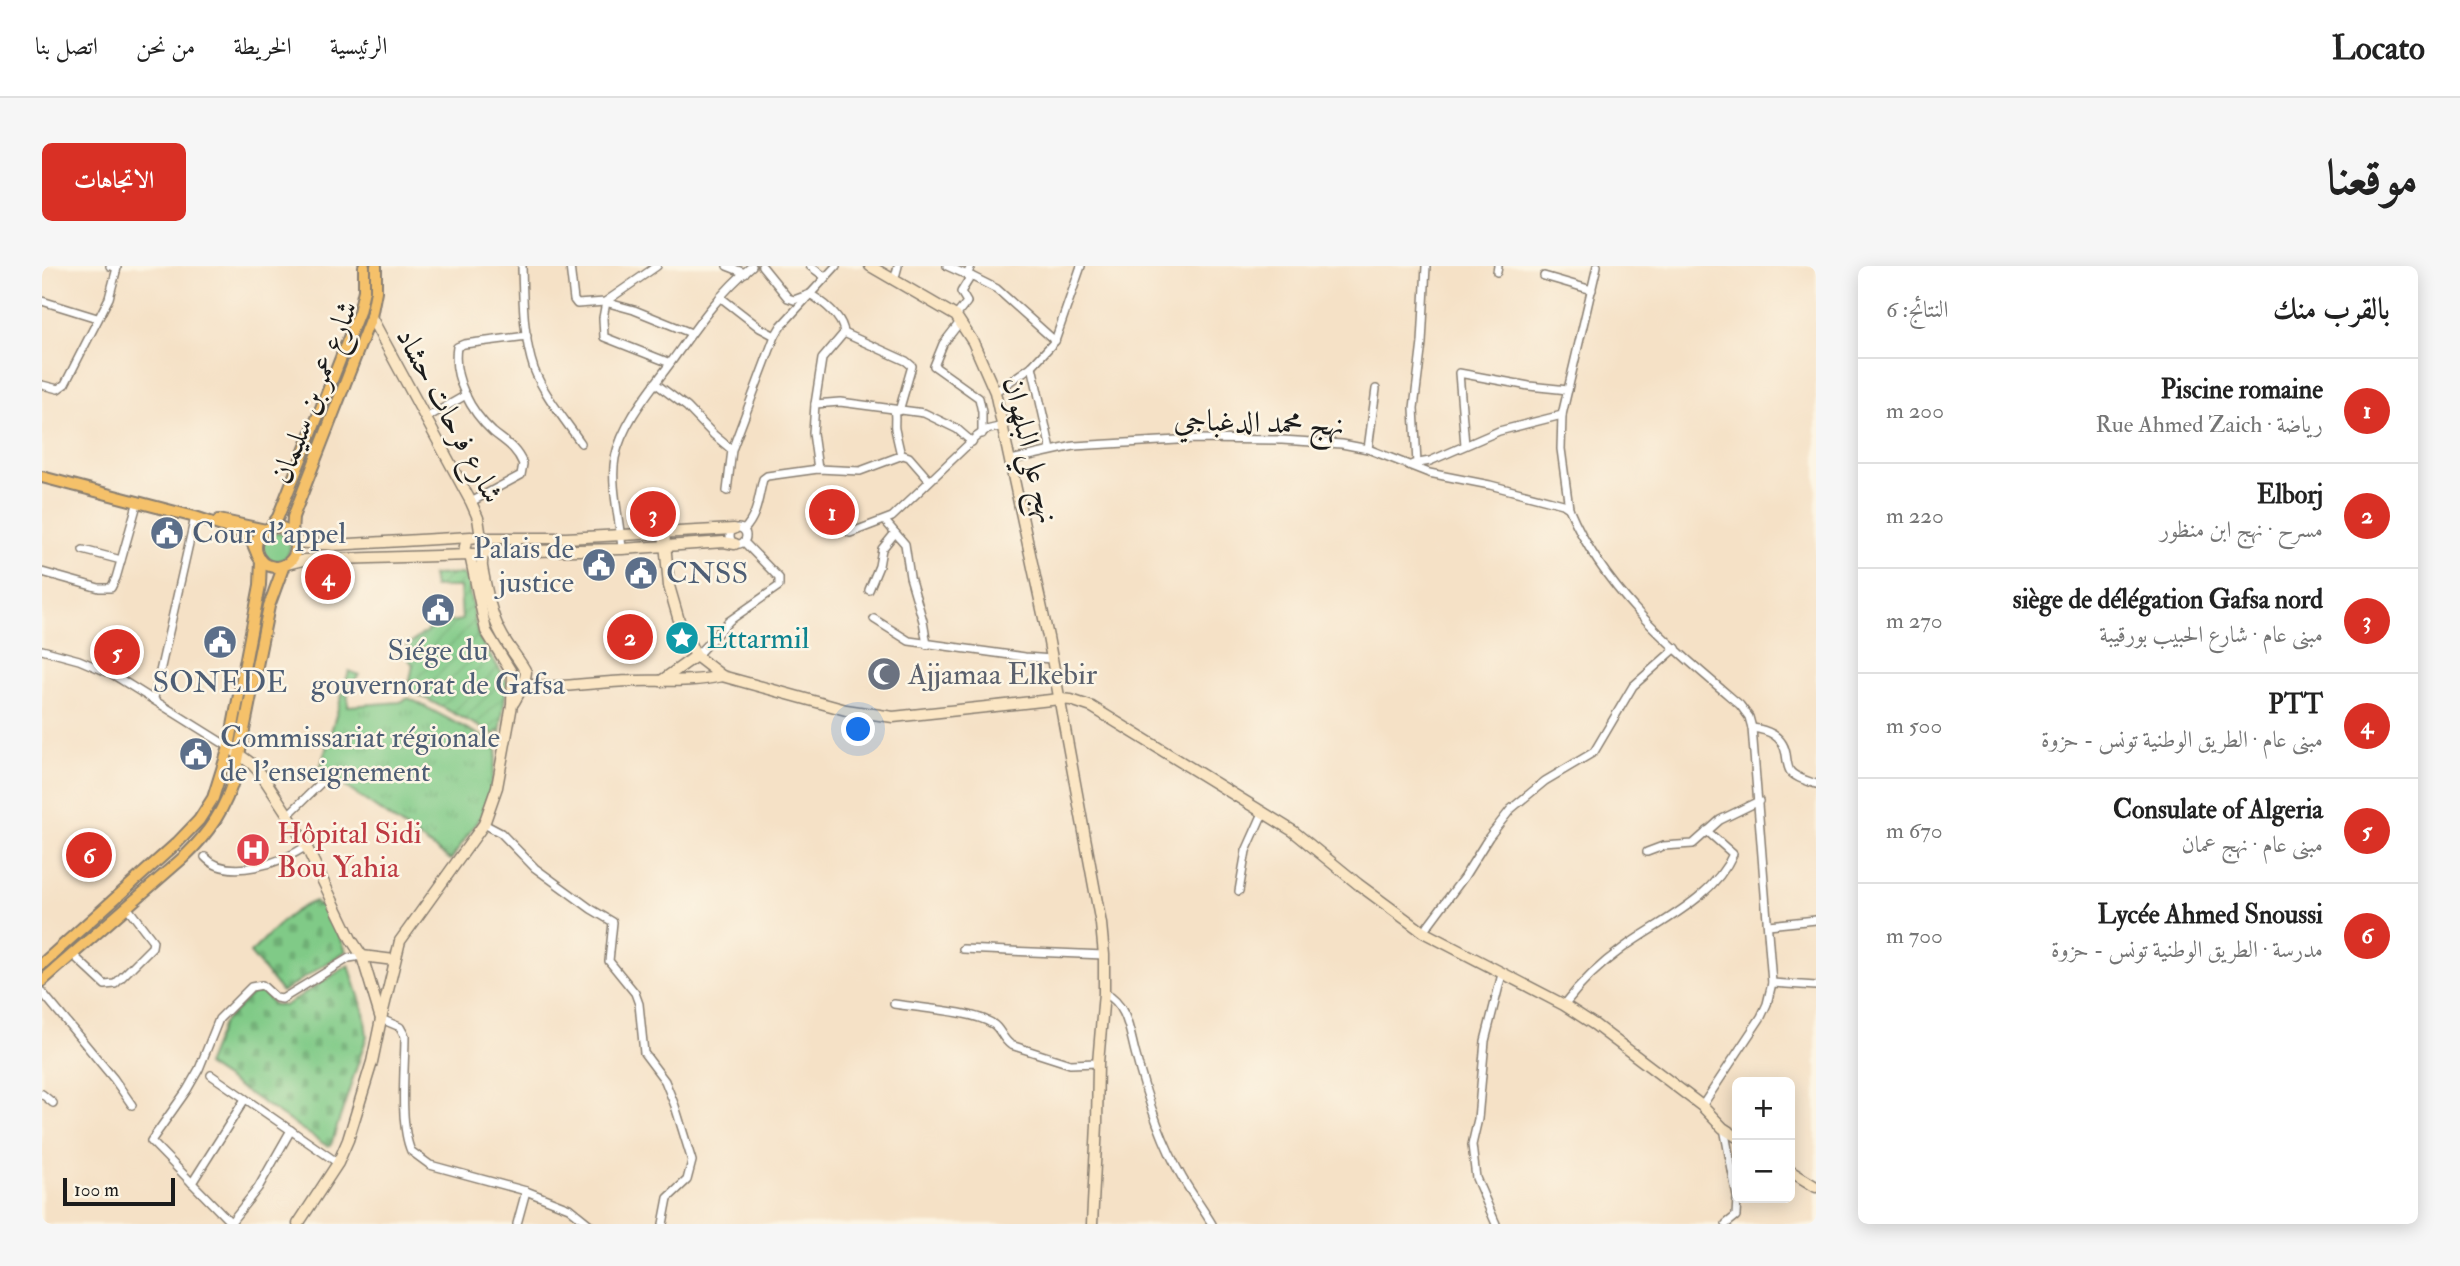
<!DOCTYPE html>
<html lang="ar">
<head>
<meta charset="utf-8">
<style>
	body { margin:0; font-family:"IM FELL Double Pica",Amiri,serif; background:#f6f6f6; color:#222; direction:rtl }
	.controls { position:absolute; right:21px; bottom:21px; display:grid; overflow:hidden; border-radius:10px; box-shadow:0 4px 18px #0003 }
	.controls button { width:63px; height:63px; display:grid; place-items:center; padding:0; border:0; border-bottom:2px solid #e0e0e0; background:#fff; color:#222; font:35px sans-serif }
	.scale { position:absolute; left:21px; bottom:18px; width:112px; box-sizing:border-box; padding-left:7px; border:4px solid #1c1c1c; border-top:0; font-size:19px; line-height:24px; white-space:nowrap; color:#1c1c1c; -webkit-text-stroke:5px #fcf5e5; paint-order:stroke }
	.you { position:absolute; left:817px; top:464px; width:24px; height:24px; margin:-18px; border:5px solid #fff; border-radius:50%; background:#1a73e8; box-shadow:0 0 0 10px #1a73e833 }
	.badge { display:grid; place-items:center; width:46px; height:46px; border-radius:50%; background:#d93025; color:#fff; font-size:23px; font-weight:700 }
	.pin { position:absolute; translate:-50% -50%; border:4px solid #fff; box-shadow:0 2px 7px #0006 }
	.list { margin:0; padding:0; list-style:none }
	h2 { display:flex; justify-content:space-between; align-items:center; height:91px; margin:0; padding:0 28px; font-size:30px }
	h2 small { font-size:23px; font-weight:400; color:#767676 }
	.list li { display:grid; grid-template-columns:46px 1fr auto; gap:21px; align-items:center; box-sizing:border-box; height:105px; padding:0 28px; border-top:2px solid #e0e0e0 }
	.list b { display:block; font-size:26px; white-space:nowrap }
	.list p { margin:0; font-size:23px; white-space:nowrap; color:#767676 }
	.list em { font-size:23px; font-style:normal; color:#767676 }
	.map { position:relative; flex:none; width:1774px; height:958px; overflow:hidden; direction:ltr; border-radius:10px }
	header { display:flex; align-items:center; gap:42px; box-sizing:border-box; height:98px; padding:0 35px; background:#fff; border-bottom:2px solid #e0e0e0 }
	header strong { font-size:33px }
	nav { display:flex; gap:38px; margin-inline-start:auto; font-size:24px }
	.intro { display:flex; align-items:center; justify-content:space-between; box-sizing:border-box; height:168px; padding:0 42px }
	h1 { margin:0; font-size:49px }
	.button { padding:18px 32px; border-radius:10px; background:#d93025; color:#fff; font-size:24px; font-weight:700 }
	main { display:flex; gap:42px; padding:0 42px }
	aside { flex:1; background:#fff; border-radius:10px; box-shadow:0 4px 18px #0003 }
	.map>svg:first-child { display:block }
	.grass { fill:#80ca87; stroke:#4e7352; stroke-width:2 }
	.cemetery { fill:url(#cemetery-stones); stroke:#4e7352; stroke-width:2 }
	.park { fill:url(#park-tufts); stroke:#4e7352; stroke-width:2 }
	.garden { fill:url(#garden-furrows); stroke:#4e7352; stroke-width:2 }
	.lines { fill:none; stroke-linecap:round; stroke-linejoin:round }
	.street-casing { stroke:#887e71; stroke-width:10 }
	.secondary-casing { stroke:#887e71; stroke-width:13 }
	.primary-casing { stroke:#887e71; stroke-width:14 }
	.street { stroke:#fff; stroke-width:7 }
	.secondary { stroke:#fbe6c4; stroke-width:10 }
	.primary { stroke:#f5c16b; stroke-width:10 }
	.labels { text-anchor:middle; stroke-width:5; stroke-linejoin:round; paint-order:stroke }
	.street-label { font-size:30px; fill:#1c1c1c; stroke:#fcf5e5 }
	.service-label { font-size:30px; fill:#4e5e75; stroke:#fcf5e5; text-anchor:start }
	.culture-label { font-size:30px; fill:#0d838f; stroke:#fcf5e5; text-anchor:start }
	.worship-label { font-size:30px; fill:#5b616d; stroke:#fcf5e5; text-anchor:start }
	.health-label { font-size:30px; fill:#be3a42; stroke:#fcf5e5; text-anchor:start }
</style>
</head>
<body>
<header>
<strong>Locato</strong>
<nav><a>الرئيسية</a><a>الخريطة</a><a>من نحن</a><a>اتصل بنا</a></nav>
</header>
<div class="intro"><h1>موقعنا</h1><a class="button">الاتجاهات</a></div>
<main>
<aside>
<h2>بالقرب منك<small>النتائج: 6</small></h2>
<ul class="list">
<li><span class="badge">1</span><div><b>Piscine romaine</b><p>رياضة · Rue Ahmed Zaich</p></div><em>200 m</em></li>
<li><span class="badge">2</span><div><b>Elborj</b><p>مسرح · نهج ابن منظور</p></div><em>220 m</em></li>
<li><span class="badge">3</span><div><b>siège de délégation Gafsa nord</b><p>مبنى عام · شارع الحبيب بورقيبة</p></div><em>270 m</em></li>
<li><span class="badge">4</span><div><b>PTT</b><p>مبنى عام · الطريق الوطنية تونس - حزوة</p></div><em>500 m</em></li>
<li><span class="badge">5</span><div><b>Consulate of Algeria</b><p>مبنى عام · نهج عمان</p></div><em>670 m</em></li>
<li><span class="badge">6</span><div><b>Lycée Ahmed Snoussi</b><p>مدرسة · الطريق الوطنية تونس - حزوة</p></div><em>700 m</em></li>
</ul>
</aside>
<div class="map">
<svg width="1774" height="958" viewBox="0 0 1774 958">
	<defs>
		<pattern id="cemetery-stones" width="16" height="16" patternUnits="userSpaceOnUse" patternTransform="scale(1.75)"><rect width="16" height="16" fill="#80ca87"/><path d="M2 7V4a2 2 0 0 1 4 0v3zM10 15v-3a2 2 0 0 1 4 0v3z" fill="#6ead74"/></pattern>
		<pattern id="park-tufts" width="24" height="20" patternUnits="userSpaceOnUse" patternTransform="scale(1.75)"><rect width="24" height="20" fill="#80ca87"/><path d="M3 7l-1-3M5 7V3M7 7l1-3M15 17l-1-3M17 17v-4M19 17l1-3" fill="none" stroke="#6ead74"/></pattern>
		<pattern id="garden-furrows" width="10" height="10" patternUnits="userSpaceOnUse" patternTransform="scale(1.75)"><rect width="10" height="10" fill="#80ca87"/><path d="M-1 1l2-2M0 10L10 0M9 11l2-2" fill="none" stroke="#6ead74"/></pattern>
	</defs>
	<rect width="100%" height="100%" fill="#fcf5e5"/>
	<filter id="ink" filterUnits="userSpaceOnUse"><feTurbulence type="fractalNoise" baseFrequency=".0143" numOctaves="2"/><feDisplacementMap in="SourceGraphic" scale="14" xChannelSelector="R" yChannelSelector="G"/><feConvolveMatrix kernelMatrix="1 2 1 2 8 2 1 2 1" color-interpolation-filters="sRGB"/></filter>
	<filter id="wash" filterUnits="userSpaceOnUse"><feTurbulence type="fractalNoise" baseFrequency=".00686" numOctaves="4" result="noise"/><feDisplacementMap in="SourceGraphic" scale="28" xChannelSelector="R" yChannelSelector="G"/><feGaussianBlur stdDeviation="1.57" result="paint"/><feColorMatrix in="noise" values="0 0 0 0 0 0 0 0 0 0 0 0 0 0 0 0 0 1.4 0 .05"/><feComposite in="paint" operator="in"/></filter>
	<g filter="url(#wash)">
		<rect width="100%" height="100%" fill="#f5e1c6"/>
		<!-- grass -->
		<circle class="grass" cx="234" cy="281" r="14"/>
		<!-- cemetery -->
		<g class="cemetery">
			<path d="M273 635 275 639H285L304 685 240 726 208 687C231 666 243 647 273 635Z"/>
			<path d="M307 699 322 746 325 770 289 879 285 880 164 799 181 757 211 727 221 726 231 738 242 740Z"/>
		</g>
		<!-- park -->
		<path class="park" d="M307 405 317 409 306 423V440L358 436 367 432 456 479 448 526 440 548 409 594 278 503Z"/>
		<!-- garden -->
		<path class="garden" d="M421 308 425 313 436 370 462 410 465 417 458 467 455 465 453 469 371 426 367 419 371 399 366 392 369 383 365 380 394 358 420 354 418 321H392L390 309Z"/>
	</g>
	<g filter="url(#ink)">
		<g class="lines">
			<!-- street casing -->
			<g class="street-casing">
				<g id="street">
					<path d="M480 0C481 34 481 71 492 103 502 129 523 154 539 177"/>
					<path d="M528 0 532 34 535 38 563 36 615 0"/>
					<path d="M685 0 703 7"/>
					<path d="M720 0 746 32 752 34 768 28C781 36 801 51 802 67L780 93 773 138 798 136 882 147 915 163 930 176"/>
					<path d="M768 0 783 11"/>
					<path d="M905 0 925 9"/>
					<path d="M1455 6 1456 0"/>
					<path d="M929 10 955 23 1013 75"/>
					<path d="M1502 10 1550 24"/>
					<path d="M852 15 856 0"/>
					<path d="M678 31 718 62 733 70"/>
					<path d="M0 35 55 52"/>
					<path d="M563 36 592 44 649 67"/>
					<path d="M564 36 561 52 562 71 628 97"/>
					<path d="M914 50 925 36 919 26 929 10 925 9 929 0"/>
					<path d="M918 56 901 78 892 100 937 132 940 146V168"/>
					<path d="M802 67 864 95 870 100 857 145"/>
					<path d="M990 100 1009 184"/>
					<path d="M613 117 645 141 672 169 690 184"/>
					<path d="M0 119 16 123 23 118 67 32 75 2 68 0"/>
					<path d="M953 126 990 100 1013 75 1039 0"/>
					<path d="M773 138 771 167 776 203"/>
					<path d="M852 144C854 151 852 157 853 163 855 172 857 181 859 189"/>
					<path d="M384 152 424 129"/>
					<path d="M1423 179 1417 107 1487 120 1526 124"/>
					<path d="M1326 183 1334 123"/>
					<path d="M969 194 1032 180 1153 173 1240 174 1300 178 1326 183 1387 207 1448 219 1521 238 1527 242C1562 326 1631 382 1698 439L1707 451 1710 462 1730 717 1725 738 1719 751 1660 840"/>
					<path d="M1371 198 1388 195 1457 165 1520 149"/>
					<path d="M1375 198 1372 142 1380 77 1384 0"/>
					<path d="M685 225 690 184 733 70 739 60 794 0"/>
					<path d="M429 236 479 209 481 198C474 181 463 176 451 166 429 146 410 112 415 81L422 78 485 70"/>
					<path d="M1527 242 1519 183 1520 149 1555 0"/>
					<path d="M843 255 863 278 868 311 881 355 885 379"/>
					<circle cx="696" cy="270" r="8"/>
					<path d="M702 264C716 249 716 232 721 213L725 210 776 203 818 205 861 189 867 191 887 214"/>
					<path d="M808 267 850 251 934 171 944 164 961 160"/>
					<path d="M580 283C578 255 568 218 573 192 580 158 607 126 627 99 653 63 676 28 710 0"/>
					<path d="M41 284 79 294"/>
					<path d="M0 306 57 322H69L74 312 96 235"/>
					<path d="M827 324 837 300 840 283 853 267"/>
					<path d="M832 353 867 375 983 391 1010 393"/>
					<path d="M0 384 37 394 70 408 187 481"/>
					<path d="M654 390 687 355 737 320V312L702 276"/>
					<path d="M112 432 153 251"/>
					<path d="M1710 462C1727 464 1741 470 1744 488 1745 493 1745 500 1748 505 1753 512 1766 515 1774 518"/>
					<path d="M246 549 283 513"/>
					<path d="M442 558 459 567 493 602 549 643 571 656 567 695 593 727 597 738 602 787 623 815 633 840 650 895 645 914 626 932 621 958"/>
					<path d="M1605 586 1621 580 1651 578 1678 554 1717 535"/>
					<path d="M163 591C185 615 241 597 264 580"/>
					<path d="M1197 625 1204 585 1221 547"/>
					<path d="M1726 659 1774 654"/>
					<path d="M1381 666 1422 611 1447 571 1469 543 1503 515 1552 486 1591 420 1634 382"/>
					<path d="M921 683 1062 689"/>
					<path d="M30 688 63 719 73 718 110 681 111 675 85 641"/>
					<path d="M1730 717 1774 720"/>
					<path d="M0 726 72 813 90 839"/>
					<path d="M1062 727C1085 738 1087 763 1093 786 1104 829 1118 874 1141 913 1150 928 1161 943 1170 958"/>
					<path d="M852 738C876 742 932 745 951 758 959 763 960 773 969 779L1028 798 1056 797"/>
					<path d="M1522 739C1538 718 1560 697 1581 682 1618 655 1671 633 1691 588L1665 565"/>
					<path d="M339 753 358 761 363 770C363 801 357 858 369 885L388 899 484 925 475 958"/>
					<path d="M169 809 296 897"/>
					<path d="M0 828 11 837"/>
					<path d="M1682 862 1695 931"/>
					<path d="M150 917 203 833"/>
					<path d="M484 925 527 942 547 958"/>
					<path d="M189 956 216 922 249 864"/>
					<path d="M190 958 109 875 145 824 157 803 177 753 209 721 220 719 234 732 240 733 307 692 320 690"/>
					<path d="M1454 958 1434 912 1430 879 1436 853 1443 775 1460 708"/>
					<path d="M1684 958 1694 950 1695 932"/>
				</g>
			</g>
			<!-- secondary casing -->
			<g class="secondary-casing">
				<g id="secondary">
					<path d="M828 0 914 50 931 76 953 126 1006 371 1059 658 1062 689V727L1056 797 1055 858 1050 958"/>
					<path d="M329 51 429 236 436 252 439 272H524L692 263"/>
					<path d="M622 266 627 320 638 358 654 390 680 410 804 444 851 451 1018 433 1029 434 1050 441 1251 565 1316 618 1381 666 1522 739 1553 759 1660 840 1681 862 1695 871"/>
					<path d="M253 276 291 279 429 271"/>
					<path d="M245 298 262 294 428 289 444 365 471 409 470 439 455 521 442 558 358 675 339 753"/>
					<path d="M619 415 654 390"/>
					<path d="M475 416C509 426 553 415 589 415 620 414 649 417 680 410"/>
					<path d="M472 436 482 418 484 406C477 393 467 382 460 369 449 350 444 322 440 301 439 291 444 284 442 275L436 271 427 272C412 295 440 287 450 286L580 283 682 276 693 278"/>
					<path d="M191 484 210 498 219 508 246 549 264 580 309 673 320 690 339 753 330 796 306 874 296 897 256 958"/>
					<path d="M320 690 352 694"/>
					<path d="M1748 905 1774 921"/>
				</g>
			</g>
			<!-- primary casing -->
			<g class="primary-casing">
				<g id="primary">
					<path d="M0 211 153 251 195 265 210 276 216 290"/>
					<path d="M177 254 224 264"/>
					<circle cx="234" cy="281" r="20"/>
					<path d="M228 262 236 251 317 46 322 24V0"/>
					<path d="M250 268 251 251 329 51 334 25V0"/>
					<path d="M0 698 135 577 157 554 171 532 187 481 218 319 219 294"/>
					<path d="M0 715 142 591C167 567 184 542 193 509L227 340 242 299"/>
				</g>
			</g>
			<!-- street -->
			<use href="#street" class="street"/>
			<!-- secondary -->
			<use href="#secondary" class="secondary"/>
			<!-- primary -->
			<use href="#primary" class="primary"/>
		</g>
	</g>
	<!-- icons -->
	<defs>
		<g id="civic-disc" transform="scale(1.75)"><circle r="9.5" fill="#5c6f8a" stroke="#fcf5e5"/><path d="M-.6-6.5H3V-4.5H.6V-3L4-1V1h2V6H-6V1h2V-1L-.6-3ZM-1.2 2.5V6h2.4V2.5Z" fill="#fff"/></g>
		<g id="sight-disc" transform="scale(1.75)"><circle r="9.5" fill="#0f9aa8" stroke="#fcf5e5"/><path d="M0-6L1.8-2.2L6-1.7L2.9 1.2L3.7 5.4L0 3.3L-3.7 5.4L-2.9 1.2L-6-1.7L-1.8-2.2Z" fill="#fff"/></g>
		<g id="mosque-disc" transform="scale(1.75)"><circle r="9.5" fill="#6b7280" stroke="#fcf5e5"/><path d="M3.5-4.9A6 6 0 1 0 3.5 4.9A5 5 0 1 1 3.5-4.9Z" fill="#fff"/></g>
		<g id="hospital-disc" transform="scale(1.75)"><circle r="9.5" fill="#e0444e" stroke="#fcf5e5"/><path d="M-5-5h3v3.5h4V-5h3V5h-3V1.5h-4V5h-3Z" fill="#fff"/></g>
	</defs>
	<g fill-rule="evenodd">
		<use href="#civic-disc" x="125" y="267"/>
		<use href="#civic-disc" x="557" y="299"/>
		<use href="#civic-disc" x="599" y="307"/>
		<use href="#civic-disc" x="396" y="344"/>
		<use href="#sight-disc" x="640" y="372"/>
		<use href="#civic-disc" x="178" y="376"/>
		<use href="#mosque-disc" x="842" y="408"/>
		<use href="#civic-disc" x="154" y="488"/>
		<use href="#hospital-disc" x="211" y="584"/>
	</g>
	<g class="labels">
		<!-- street labels -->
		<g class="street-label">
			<text transform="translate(272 126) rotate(-69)" y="10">شارع عمر بن سليمان</text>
			<text transform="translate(408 149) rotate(62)" y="10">شارع فرحات حشاد</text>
			<text transform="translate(1217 156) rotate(2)" y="10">نهج محمد الدغباجي</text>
			<text transform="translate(989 184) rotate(76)" y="10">نهج علي البلهوان</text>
		</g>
		<!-- service labels -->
		<g class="service-label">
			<text x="150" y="277">Cour d'appel</text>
			<text x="532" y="292" text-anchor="end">Palais de<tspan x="532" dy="34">justice</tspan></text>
			<text x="624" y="317">CNSS</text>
			<text x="396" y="394" text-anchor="middle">Siége du<tspan x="396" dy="34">gouvernorat de Gafsa</tspan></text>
			<text x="178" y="426" text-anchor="middle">SONEDE</text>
			<text x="178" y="481">Commissariat régionale<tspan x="178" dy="34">de l'enseignement</tspan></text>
		</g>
		<!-- culture labels -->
		<g class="culture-label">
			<text x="664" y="382">Ettarmil</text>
		</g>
		<!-- worship labels -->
		<g class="worship-label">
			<text x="866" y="418">Ajjamaa Elkebir</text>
		</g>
		<!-- health labels -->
		<g class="health-label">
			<text x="235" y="577">Hôpital Sidi<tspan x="235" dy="34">Bou Yahia</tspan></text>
		</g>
	</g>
</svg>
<div class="controls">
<button>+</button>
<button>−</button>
</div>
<div class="scale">100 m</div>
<div class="you"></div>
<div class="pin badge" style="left:790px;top:246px">1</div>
<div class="pin badge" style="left:588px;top:371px">2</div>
<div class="pin badge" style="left:611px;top:248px">3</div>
<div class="pin badge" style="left:286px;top:311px">4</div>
<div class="pin badge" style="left:75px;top:386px">5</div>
<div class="pin badge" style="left:47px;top:589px">6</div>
</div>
</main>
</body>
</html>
